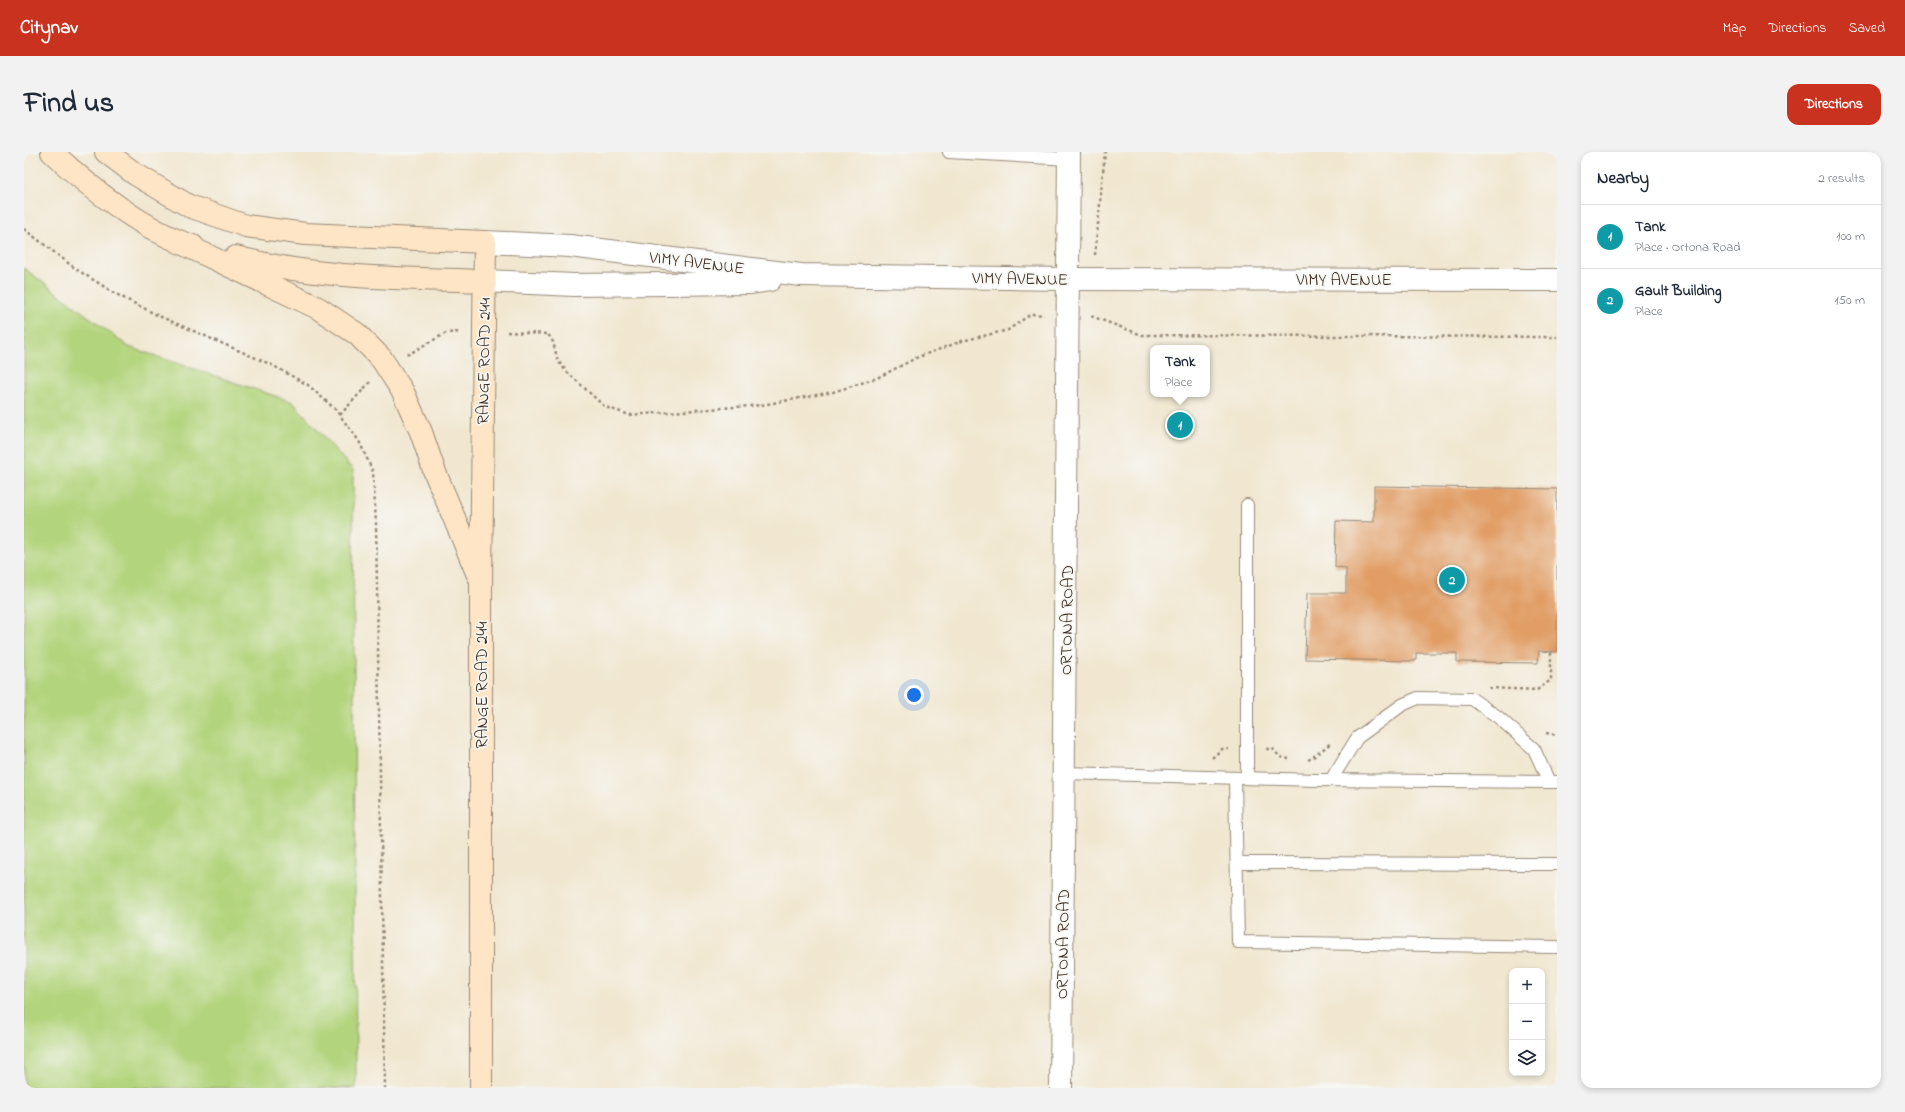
<!DOCTYPE html>
<html lang="en">
<head>
<meta charset="utf-8">
<style>
	body { margin:0; font-family:"Indie Flower",sans-serif; background:#f2f2f3; color:#1f2937 }
	.controls { position:absolute; right:12px; bottom:12px; display:grid; overflow:hidden; border-radius:8px; box-shadow:0 2px 6px #0003 }
	.controls button { width:36px; height:36px; display:grid; place-items:center; padding:0; border:0; border-bottom:1px solid #e0e1e3; background:#fff; color:#1f2937; font:20px sans-serif }
	.you { position:absolute; left:890px; top:543px; width:14px; height:14px; margin:-10px; border:3px solid #fff; border-radius:50%; background:#1a73e8; box-shadow:0 0 0 6px #1a73e833 }
	.badge { display:grid; place-items:center; width:26px; height:26px; border-radius:50%; background:#c8321e; color:#fff; font-size:13px; font-weight:700 }
	.pin { position:absolute; translate:-50% -50%; border:2px solid #fff; box-shadow:0 1px 4px #0006 }
	.popup { position:absolute; left:1126px; top:193px; width:60px; height:52px; box-sizing:border-box; display:grid; place-content:center; border-radius:8px; background:#fff; filter:drop-shadow(0 1px 3px #0005); font-size:13px; white-space:nowrap; color:#747a83 }
	.popup b { font-size:15px; color:#1f2937 }
	.popup::after { content:''; position:absolute; left:50%; top:100%; margin-left:-8px; border:8px solid transparent; border-top-color:#fff }
	.list { margin:0; padding:0; list-style:none }
	h2 { display:flex; justify-content:space-between; align-items:center; height:52px; margin:0; padding:0 16px; font-size:17px }
	h2 small { font-size:13px; font-weight:400; color:#747a83 }
	.list li { display:grid; grid-template-columns:26px 1fr auto; gap:12px; align-items:center; box-sizing:border-box; height:64px; padding:0 16px; border-top:1px solid #e0e1e3 }
	.list b { display:block; font-size:15px; white-space:nowrap }
	.list p { margin:0; font-size:13px; white-space:nowrap; color:#747a83 }
	.list em { font-size:13px; font-style:normal; color:#747a83 }
	.icon { flex:none; width:22px; height:22px; fill:none; stroke:currentColor; stroke-width:2; stroke-linecap:round; stroke-linejoin:round }
	.map { position:relative; flex:none; width:1533px; height:936px; overflow:hidden; border-radius:12px }
	header { display:flex; align-items:center; gap:24px; box-sizing:border-box; height:56px; padding:0 20px; background:#c8321e; color:#fff }
	header strong { font-size:19px }
	nav { display:flex; gap:22px; margin-inline-start:auto; font-size:14px }
	.intro { display:flex; align-items:center; justify-content:space-between; box-sizing:border-box; height:96px; padding:0 24px }
	h1 { margin:0; font-size:28px }
	.button { padding:10px 18px; border-radius:12px; background:#c8321e; color:#fff; font-size:14px; font-weight:700 }
	main { display:flex; gap:24px; padding:0 24px }
	aside { flex:1; background:#fff; border-radius:12px; box-shadow:0 2px 6px #0003 }
	.map>svg:first-child { display:block }
	.green { fill:#b2d47c; stroke:#767f4d }
	.building { fill:#e19d65 }
	.lines { fill:none; stroke-linecap:round; stroke-linejoin:round }
	.lane-casing { stroke:#968877; stroke-width:14 }
	.street-casing { stroke:#968877; stroke-width:24 }
	.secondary-casing { stroke:#968877; stroke-width:24 }
	.path { stroke:#968877; stroke-width:2.5; stroke-dasharray:3 3; stroke-linecap:butt }
	.lane { stroke:#fff; stroke-width:12 }
	.street { stroke:#fff; stroke-width:22 }
	.secondary { stroke:#fee5c5; stroke-width:22 }
	.labels { text-anchor:middle; stroke-width:3.5; stroke-linejoin:round; paint-order:stroke }
	.street-label { font-size:17px; fill:#3b2a1e; stroke:#f6f6f2 }
</style>
</head>
<body>
<header>
<strong>Citynav</strong>
<nav><a>Map</a><a>Directions</a><a>Saved</a></nav>
</header>
<div class="intro"><h1>Find us</h1><a class="button">Directions</a></div>
<main>
<div class="map">
<svg width="1533" height="936" viewBox="0 0 1533 936">
	<rect width="100%" height="100%" fill="#f6f6f2"/>
	<filter id="ink" filterUnits="userSpaceOnUse"><feTurbulence type="fractalNoise" baseFrequency=".025" numOctaves="2"/><feDisplacementMap in="SourceGraphic" scale="8" xChannelSelector="R" yChannelSelector="G"/><feConvolveMatrix kernelMatrix="1 2 1 2 8 2 1 2 1" color-interpolation-filters="sRGB"/></filter>
	<filter id="wash" filterUnits="userSpaceOnUse"><feTurbulence type="fractalNoise" baseFrequency=".012" numOctaves="4" result="noise"/><feDisplacementMap in="SourceGraphic" scale="16" xChannelSelector="R" yChannelSelector="G"/><feGaussianBlur stdDeviation="0.9" result="paint"/><feColorMatrix in="noise" values="0 0 0 0 0 0 0 0 0 0 0 0 0 0 0 0 0 1.4 0 .05"/><feComposite in="paint" operator="in"/></filter>
	<g filter="url(#wash)">
		<rect width="100%" height="100%" fill="#f1e7d0"/>
		<!-- green -->
		<path class="green" d="M0 116 105 195 269 250 329 318 332 936H0Z"/>
		<g id="blocks">
			<!-- building -->
			<path class="building" d="M1350 334 1533 337V500L1515 499 1514 511 1433 510V501H1392V509L1281 507 1283 441H1322V416L1311 415 1312 369 1350 370Z"/>
		</g>
	</g>
	<g filter="url(#ink)">
		<use href="#blocks" fill-opacity="0" stroke="#968877" stroke-width="1"/>
		<g class="lines">
			<!-- lane casing -->
			<g class="lane-casing">
				<g id="lane">
					<path d="M925 0 1045 7"/>
					<path d="M1040 621 1293 628 1533 630"/>
					<path d="M1211 626 1214 790 1533 795"/>
					<path d="M1223 626V353"/>
					<path d="M1307 628 1333 586 1378 553 1394 546 1448 547 1474 565 1510 597 1525 630"/>
					<path d="M1213 711 1533 712"/>
				</g>
			</g>
			<!-- street casing -->
			<g class="street-casing">
				<g id="street">
					<path d="M461 90 546 94 777 123 1044 127 1533 128"/>
					<path d="M460 129 550 133 727 131 746 128"/>
					<path d="M1037 936 1045 0"/>
				</g>
			</g>
			<!-- secondary casing -->
			<g class="secondary-casing">
				<g id="secondary">
					<path d="M28 0C63 34 123 81 169 94"/>
					<path d="M82 0 111 22 165 54 222 74 281 82 461 90 457 432V936"/>
					<path d="M155 90 294 156 333 182 357 206 379 240 397 280 410 318 454 423"/>
					<path d="M212 105C293 127 377 126 460 129"/>
				</g>
			</g>
			<!-- path -->
			<g class="path">
				<path d="M0 77 52 117 92 142 135 164 248 213 284 233 311 257 335 289 349 320 352 372 361 936"/>
				<path d="M1071 103 1081 0"/>
				<path d="M1067 164 1118 183 1533 185"/>
				<path d="M483 180 524 182 529 190 534 209 542 219 581 255 606 263 738 253 809 240 853 226 894 205 938 189 984 178 1007 162 1020 163"/>
				<path d="M383 203 422 181 436 180"/>
				<path d="M316 263 346 230"/>
				<path d="M1465 536 1513 538 1527 528V500"/>
				<path d="M1522 581 1533 583"/>
				<path d="M1242 597H1249L1256 605 1265 607"/>
				<path d="M1188 606 1198 597H1205"/>
				<path d="M1284 608 1288 606 1307 591"/>
			</g>
			<!-- lane -->
			<use href="#lane" class="lane"/>
			<!-- street -->
			<use href="#street" class="street"/>
			<!-- secondary -->
			<use href="#secondary" class="secondary"/>
		</g>
	</g>
	<g class="labels">
		<!-- street labels -->
		<g class="street-label">
			<text transform="translate(673 110) rotate(7)" y="6">VIMY AVENUE</text>
			<text transform="translate(996 126) rotate(1)" y="6">VIMY AVENUE</text>
			<text x="1320" y="133">VIMY AVENUE</text>
			<text transform="translate(459 209) rotate(-89)" y="6">RANGE ROAD 244</text>
			<text transform="translate(1042 468) rotate(-89)" y="6">ORTONA ROAD</text>
			<text transform="translate(457 533) rotate(-90)" y="6">RANGE ROAD 244</text>
			<text transform="translate(1038 792) rotate(-89)" y="6">ORTONA ROAD</text>
		</g>
	</g>
</svg>
<div class="controls">
<button>+</button>
<button>−</button>
<button><svg class="icon" aria-label="layers" viewBox="0 0 24 24"><path d="M12 4l9 5-9 5-9-5zM3 14l9 5 9-5"/></svg></button>
</div>
<div class="you"></div>
<div class="pin badge" style="left:1156px;top:273px;background:#0f9aa8">1</div>
<div class="popup"><b>Tank</b>Place</div>
<div class="pin badge" style="left:1428px;top:428px;background:#0f9aa8">2</div>
</div>
<aside>
<h2>Nearby<small>2 results</small></h2>
<ul class="list">
<li><span class="badge" style="background:#0f9aa8">1</span><div><b>Tank</b><p>Place · Ortona Road</p></div><em>100 m</em></li>
<li><span class="badge" style="background:#0f9aa8">2</span><div><b>Gault Building</b><p>Place</p></div><em>150 m</em></li>
</ul>
</aside>
</main>
</body>
</html>
